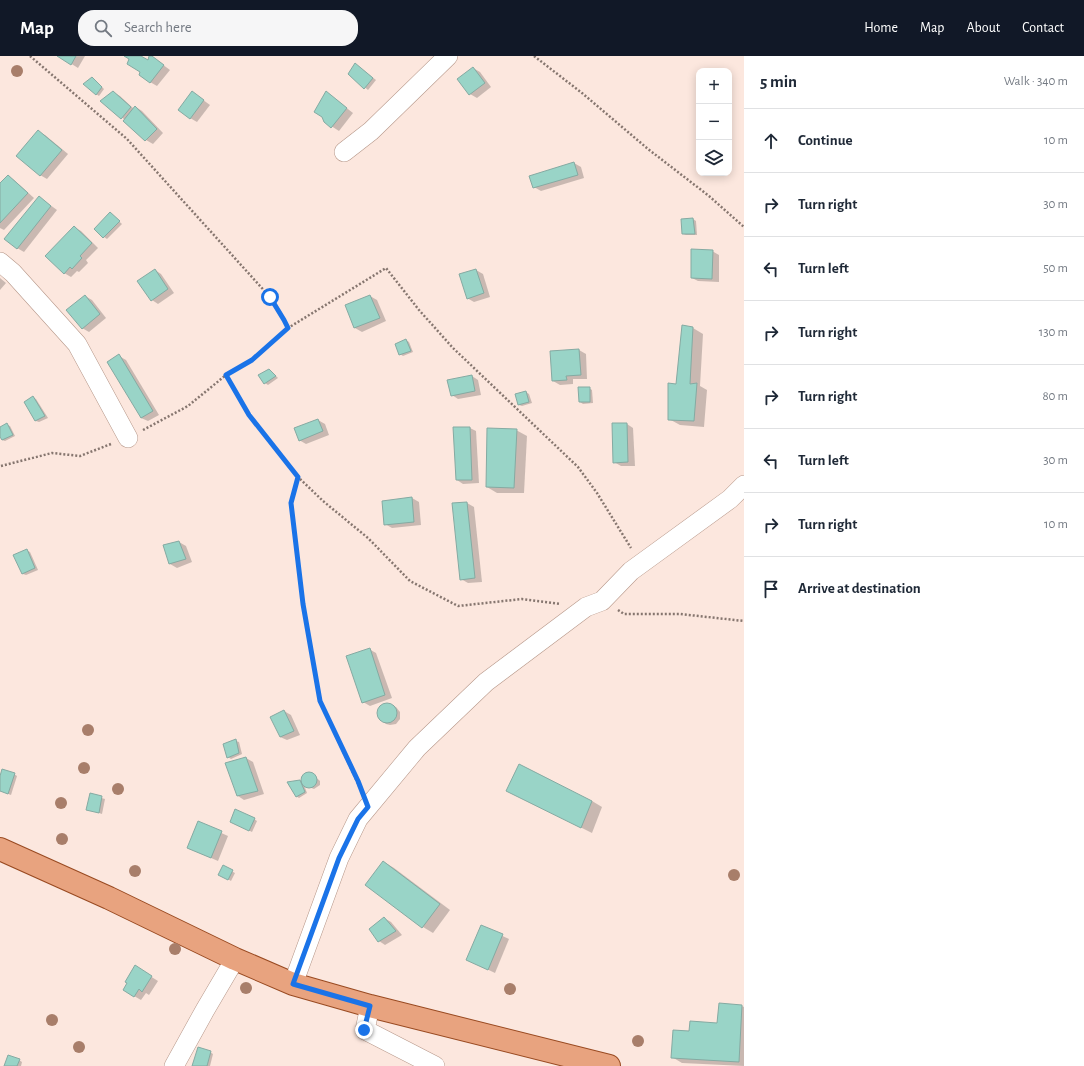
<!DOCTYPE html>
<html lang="en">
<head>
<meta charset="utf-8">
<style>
	body { margin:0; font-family:"Alegreya Sans",sans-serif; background:#f6f6f7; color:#1f2937 }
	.controls { position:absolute; right:12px; top:12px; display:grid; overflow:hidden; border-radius:8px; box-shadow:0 2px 10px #0003 }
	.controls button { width:36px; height:36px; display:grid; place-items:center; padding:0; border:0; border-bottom:1px solid #e0e1e3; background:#fff; color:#1f2937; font:20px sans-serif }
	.stop { position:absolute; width:12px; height:12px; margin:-9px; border:3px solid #1a73e8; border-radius:50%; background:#fff }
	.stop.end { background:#1a73e8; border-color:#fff; box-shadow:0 1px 4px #0008 }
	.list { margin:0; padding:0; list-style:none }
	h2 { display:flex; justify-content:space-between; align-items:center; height:52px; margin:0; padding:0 16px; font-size:17px }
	h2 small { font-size:13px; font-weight:400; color:#747a83 }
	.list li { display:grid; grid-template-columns:26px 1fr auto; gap:12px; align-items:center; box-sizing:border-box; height:64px; padding:0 16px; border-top:1px solid #e0e1e3 }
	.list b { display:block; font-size:15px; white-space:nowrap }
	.list em { font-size:13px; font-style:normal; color:#747a83 }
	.icon { flex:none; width:22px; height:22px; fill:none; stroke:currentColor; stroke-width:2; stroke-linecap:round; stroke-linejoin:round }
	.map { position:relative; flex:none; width:744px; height:1010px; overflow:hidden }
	header { display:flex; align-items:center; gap:24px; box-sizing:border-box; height:56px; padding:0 20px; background:#111827; color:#fff }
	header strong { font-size:19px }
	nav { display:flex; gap:22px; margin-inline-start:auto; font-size:14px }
	.search { width:280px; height:36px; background:#f6f6f7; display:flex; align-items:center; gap:10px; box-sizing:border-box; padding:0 14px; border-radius:16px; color:#747a83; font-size:15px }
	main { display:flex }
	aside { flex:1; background:#fff }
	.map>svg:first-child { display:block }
	.shadow { fill:#0003 }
	.building { fill:#99d4c7; stroke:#85aaa2 }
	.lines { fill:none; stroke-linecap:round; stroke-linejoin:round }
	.minor-casing { stroke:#b69789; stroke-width:20 }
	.major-casing { stroke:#994a21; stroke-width:24 }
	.path { stroke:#86766f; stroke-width:2.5; stroke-dasharray:2 2; stroke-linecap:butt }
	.minor { stroke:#fff; stroke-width:19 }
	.major { stroke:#e8a37f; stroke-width:22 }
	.tree { fill:#a87e6a }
	.route { stroke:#1a73e8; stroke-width:5 }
</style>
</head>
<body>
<header>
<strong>Map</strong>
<div class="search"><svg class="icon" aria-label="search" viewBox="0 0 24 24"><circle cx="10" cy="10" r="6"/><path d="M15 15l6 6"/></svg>Search here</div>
<nav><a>Home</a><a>Map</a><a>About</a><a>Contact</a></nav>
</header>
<main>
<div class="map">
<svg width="744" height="1010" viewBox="0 0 744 1010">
	<rect width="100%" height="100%" fill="#fce7de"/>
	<!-- shadow -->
	<g class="shadow">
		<path d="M59 0H85L78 12Z"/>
		<path d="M126 0H140L148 5 151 0 170 14 157 30 150 26 131 3Z"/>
		<path d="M358 10 376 24 368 34 349 18Z"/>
		<path d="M473 12 480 16 491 31 477 42 470 38Z"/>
		<path d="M92 22 104 33 99 40 96 38Z"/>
		<path d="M113 36 120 40 134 53 136 51 142 55 163 77 153 88 146 84 125 65V64L102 45Z"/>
		<path d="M326 36 353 57 339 75 325 66Z"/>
		<path d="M199 41 210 49 197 66 190 62Z"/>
		<path d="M38 76 45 79 68 98 47 123 40 119Z"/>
		<path d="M574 107 581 111 584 122 541 135 534 131Z"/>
		<path d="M8 120 14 124 34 142 4 174 0 172V128Z"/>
		<path d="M39 141 57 154 24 196 17 192Z"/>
		<path d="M111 158 122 168 107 183 104 181Z"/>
		<path d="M693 163 696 165 697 179H686L683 178Z"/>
		<path d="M74 171 81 175 98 192 86 204 88 207 79 216 77 215 71 221 64 217Z"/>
		<path d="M712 195 719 199V226L698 225 692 222Z"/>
		<path d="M155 214 161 218 174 237 158 248 152 244Z"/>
		<path d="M476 214 483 218 490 241 474 246 467 242Z"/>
		<path d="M0 222 6 227 0 234Z"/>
		<path d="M85 240 92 244 106 262 89 276 82 272Z"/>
		<path d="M370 240 377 244 386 265 362 276 355 272 347 250Z"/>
		<path d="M693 272 703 278 700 330 707 334 704 371 680 369 669 363Z"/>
		<path d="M406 284 409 286 413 296 403 300 400 298Z"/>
		<path d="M579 294 586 298 587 323H573V328L560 329 553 325 551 296Z"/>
		<path d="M119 300 126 304 159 359 148 365 141 362Z"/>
		<path d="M272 316 278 322 268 329 265 327Z"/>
		<path d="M472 320 478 324 481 339 458 343 452 339Z"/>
		<path d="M589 332 592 334 593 347 583 348 580 346Z"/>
		<path d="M526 336 529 338 532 347 522 350 519 349Z"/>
		<path d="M33 341 36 343 48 362 39 366 36 365 25 347Z"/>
		<path d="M318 364 325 368 329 379 306 388 299 384Z"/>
		<path d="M627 368 633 372 635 410H621L614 406Z"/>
		<path d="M7 369 10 370 15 380 5 385 2 384 0 379V372Z"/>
		<path d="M470 372 476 375 479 427 463 428 457 424Z"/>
		<path d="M516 374 527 380 524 437H497L487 431Z"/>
		<path d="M412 442 419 446 421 469 392 472 385 468Z"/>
		<path d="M467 447 474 451 482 526 468 527 461 523 453 448Z"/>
		<path d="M179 486 186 490 192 506 177 512 170 508 164 490Z"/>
		<path d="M26 494 30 496 38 514 26 519 23 518Z"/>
		<path d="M369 593 376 597 392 642 370 650 363 646Z"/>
		<path d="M386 648 396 651 400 656V663L396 668 390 669 386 668 378 662V653L380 651Z"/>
		<path d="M284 655 291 659 300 679 287 684 280 681Z"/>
		<path d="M236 685 239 686 242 698 231 703 228 701Z"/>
		<path d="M246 702 253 706 264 738 244 744 238 740Z"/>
		<path d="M311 717 320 725V729L314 733 304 729 307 737 299 742 296 740 299 725 302 726 303 721 307 718Z"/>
		<path d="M14 718 17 720 11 739 0 735V723Z"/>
		<path d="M91 739 105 743 102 758 87 753Z"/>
		<path d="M518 740 592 745 602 751 592 777Z"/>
		<path d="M254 763 257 765 252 776 234 767Z"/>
		<path d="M199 767 228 780 218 805 188 792Z"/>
		<path d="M384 806 394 812 450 854 433 877 423 871Z"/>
		<path d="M223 811 235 817 231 825 220 818Z"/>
		<path d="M384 862 391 866 402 879 385 889 379 885Z"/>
		<path d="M481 870 509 883 495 917 474 907Z"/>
		<path d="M142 915 158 925 149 939 146 937 141 944 134 940Z"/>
		<path d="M742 950 744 951V1010L682 1007 672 1001 690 976 718 968Z"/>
		<path d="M210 996 213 998 210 1010H193Z"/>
		<path d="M19 1004 22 1006 21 1010H5Z"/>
	</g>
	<!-- building -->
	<g class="building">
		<path d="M57 0H76L71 9Z"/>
		<path d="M124 0H141L148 4 149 0H152L164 9 150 27 139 19 140 16 127 8 129 3Z"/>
		<path d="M355 7 373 22 364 33 348 18Z"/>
		<path d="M473 11 485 27 469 39 457 23Z"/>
		<path d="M92 21 102 31 96 39 83 28Z"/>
		<path d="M113 35 131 51 121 63 100 45Z"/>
		<path d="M192 35 204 44 190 63 178 54Z"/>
		<path d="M326 35 347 52 331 72 324 66 322 61 314 56Z"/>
		<path d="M135 50 157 73 145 85 123 65Z"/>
		<path d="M38 74 62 94 40 120 16 100Z"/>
		<path d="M574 106 578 119 533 132 529 120Z"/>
		<path d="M8 119 28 137 0 167V127Z"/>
		<path d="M39 140 51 150 17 193 4 183Z"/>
		<path d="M110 156 120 165 103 182 94 173Z"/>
		<path d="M693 162 695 178H682L681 163Z"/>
		<path d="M74 170 92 187 80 200 82 202 72 213 70 211 64 218 45 200Z"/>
		<path d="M691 193 713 194 712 223 691 222Z"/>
		<path d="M155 213 168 233 151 245 137 225Z"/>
		<path d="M476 213 484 237 467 243 459 218Z"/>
		<path d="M85 239 100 258 82 273 66 254Z"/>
		<path d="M370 239 380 262 354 272 345 249Z"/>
		<path d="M682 269 693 271 690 328 697 327 694 365 668 364V327L676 328Z"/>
		<path d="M406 283 411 295 399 299 395 288Z"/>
		<path d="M579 293 581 319 566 320 567 324 552 325 550 295Z"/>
		<path d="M119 298 153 355 141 362 107 306Z"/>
		<path d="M269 313 276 320 264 328 258 319Z"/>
		<path d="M472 319 475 335 451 340 447 324Z"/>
		<path d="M578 331H590V346H579Z"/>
		<path d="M526 335 529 346 518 349 515 338Z"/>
		<path d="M33 340 45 360 35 365 24 346Z"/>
		<path d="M318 363 323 375 299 385 294 372Z"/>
		<path d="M7 367 13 379 2 384 0 381V371Z"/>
		<path d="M612 367H627L628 406 613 407Z"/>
		<path d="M453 371H470L472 424H456Z"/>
		<path d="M487 372 517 373 514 432 486 431Z"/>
		<path d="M412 441 414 466 384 469 382 445Z"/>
		<path d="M467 446 475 522 460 524 452 447Z"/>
		<path d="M179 485 186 503 169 508 163 489Z"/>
		<path d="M27 493 35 512 22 518 13 499Z"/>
		<path d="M370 592 385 639 362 647 346 600Z"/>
		<circle cx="387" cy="657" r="10"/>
		<path d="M284 654 294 675 280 681 270 661Z"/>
		<path d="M236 683 239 697 227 702 223 688Z"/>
		<path d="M246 701 258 735 237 740 225 707Z"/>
		<path d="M519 708 592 745 581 772 506 735Z"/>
		<path d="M2 713 15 717 8 738 0 735V720Z"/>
		<circle cx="309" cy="724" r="8"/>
		<path d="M300 724 305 736 296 741 287 726Z"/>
		<path d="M90 737 102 740 99 757 86 754Z"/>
		<path d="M235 753 255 762 249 775 230 766Z"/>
		<path d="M198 765 222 775 211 802 187 792Z"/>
		<path d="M383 805 440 848 422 872 365 829Z"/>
		<path d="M223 809 233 814 228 824 218 819Z"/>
		<path d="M384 861 396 875 378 886 369 873Z"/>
		<path d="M481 869 503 878 488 914 466 904Z"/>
		<path d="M135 909 152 920 142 936 139 933 134 941 123 934 127 927 125 926Z"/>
		<path d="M719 947 742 949 739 1006 671 1002 673 974 689 975 690 965 717 967Z"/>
		<path d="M198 991 211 995 207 1010H192Z"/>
		<path d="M8 999 20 1003 17 1010H4Z"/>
	</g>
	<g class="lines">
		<!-- minor casing -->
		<g class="minor-casing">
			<g id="minor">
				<path d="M344 96 371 75 448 0"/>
				<path d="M0 206 13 217 77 288 128 382"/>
				<path d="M293 928 339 802 358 763 417 692 486 626 586 551 602 545 631 515 730 443 744 429"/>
				<path d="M370 950 365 974 435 1010"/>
				<path d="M174 1010 205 954 235 903"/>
			</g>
		</g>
		<!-- major casing -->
		<g class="major-casing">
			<path id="major" d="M0 793 109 842 235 903 293 928 370 950 609 1010"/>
		</g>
		<!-- path -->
		<g class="path">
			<path d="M30 0 127 83 270 241 284 264 288 272 386 212 419 254 453 292 578 411 597 437 631 492"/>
			<path d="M534 0 582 37 648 93 709 140 744 171"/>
			<path d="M226 319 252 304 288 272"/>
			<path d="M143 374 188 350 226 319 249 359 298 421 323 445 368 482 410 525 458 550 522 543 560 548"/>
			<path d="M1 410 52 397 80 400 111 388"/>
			<path d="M298 421 291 447 303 548 320 645 360 732"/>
			<path d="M618 554 624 558H680L744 565"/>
		</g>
		<!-- minor -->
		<use href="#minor" class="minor"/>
		<!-- major -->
		<use href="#major" class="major"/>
	</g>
	<!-- trees -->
	<g class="tree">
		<circle cx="17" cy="15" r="6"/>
		<circle cx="88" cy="674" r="6"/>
		<circle cx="84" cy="712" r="6"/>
		<circle cx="118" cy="733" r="6"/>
		<circle cx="61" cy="747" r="6"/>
		<circle cx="62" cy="783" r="6"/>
		<circle cx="135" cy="815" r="6"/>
		<circle cx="734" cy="819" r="6"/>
		<circle cx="175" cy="893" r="6"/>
		<circle cx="246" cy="932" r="6"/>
		<circle cx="510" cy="933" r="6"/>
		<circle cx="52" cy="964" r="6"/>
		<circle cx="638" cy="985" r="6"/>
		<circle cx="79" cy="991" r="6"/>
	</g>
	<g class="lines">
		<!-- route -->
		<path class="route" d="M270 241 284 264 288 272 252 304 226 319 249 359 298 421 291 447 303 548 320 645 358 725 368 751 358 763 339 802 293 928 370 950 364 974"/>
	</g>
</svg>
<div class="controls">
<button>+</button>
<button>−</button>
<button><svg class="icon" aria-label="layers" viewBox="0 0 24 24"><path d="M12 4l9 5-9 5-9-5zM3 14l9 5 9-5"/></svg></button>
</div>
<div class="stop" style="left:270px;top:241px"></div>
<div class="stop end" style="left:364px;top:974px"></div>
</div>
<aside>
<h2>5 min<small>Walk · 340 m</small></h2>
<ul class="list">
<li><svg class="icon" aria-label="ahead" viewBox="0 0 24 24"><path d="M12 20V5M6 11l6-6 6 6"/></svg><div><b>Continue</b></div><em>10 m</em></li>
<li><svg class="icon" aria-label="right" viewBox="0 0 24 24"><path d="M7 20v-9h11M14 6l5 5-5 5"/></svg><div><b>Turn right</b></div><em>30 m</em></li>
<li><svg class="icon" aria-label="left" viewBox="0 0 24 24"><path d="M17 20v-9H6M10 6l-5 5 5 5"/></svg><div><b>Turn left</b></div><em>50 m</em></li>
<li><svg class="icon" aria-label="right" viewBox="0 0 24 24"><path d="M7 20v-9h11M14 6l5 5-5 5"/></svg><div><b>Turn right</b></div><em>130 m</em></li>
<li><svg class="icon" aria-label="right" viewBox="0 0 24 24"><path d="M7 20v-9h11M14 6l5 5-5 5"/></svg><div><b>Turn right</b></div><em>80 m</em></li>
<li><svg class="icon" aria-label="left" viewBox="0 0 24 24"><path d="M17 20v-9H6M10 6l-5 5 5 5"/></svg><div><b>Turn left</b></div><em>30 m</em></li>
<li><svg class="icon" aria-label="right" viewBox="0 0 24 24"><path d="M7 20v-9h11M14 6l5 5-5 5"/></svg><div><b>Turn right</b></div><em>10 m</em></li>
<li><svg class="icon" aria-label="arrive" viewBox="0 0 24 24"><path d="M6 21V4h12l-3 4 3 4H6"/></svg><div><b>Arrive at destination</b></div></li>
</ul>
</aside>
</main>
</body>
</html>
